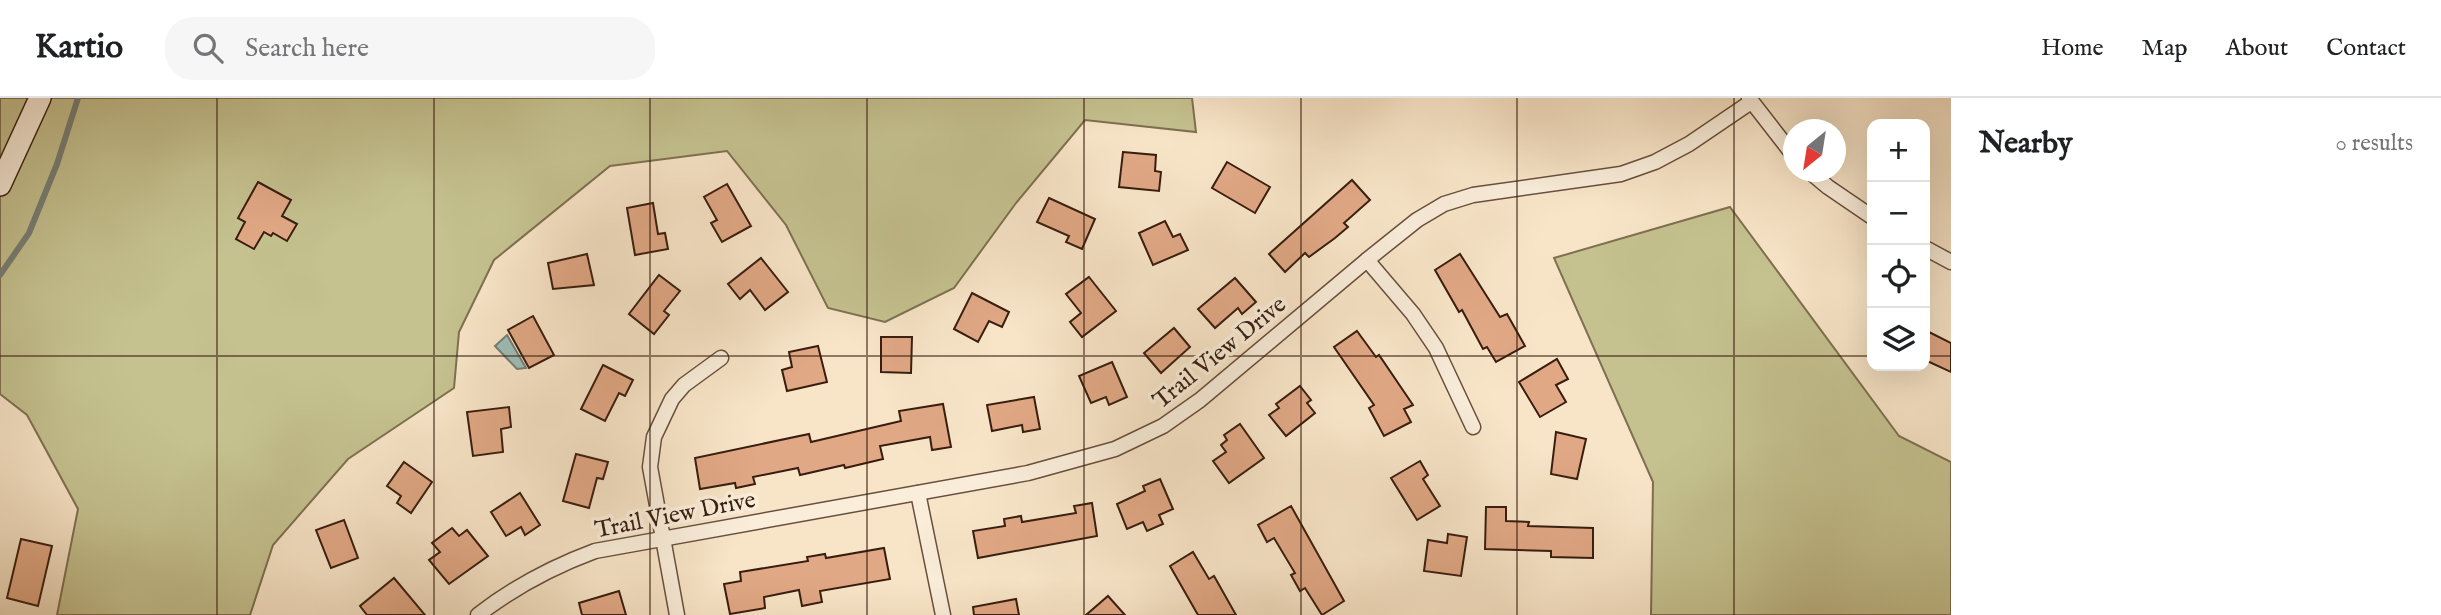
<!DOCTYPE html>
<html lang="en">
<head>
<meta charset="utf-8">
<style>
	body { margin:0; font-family:"IM FELL English",serif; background:#f6f6f6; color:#202124 }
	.controls { position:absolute; right:21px; top:21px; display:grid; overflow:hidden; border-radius:14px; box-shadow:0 7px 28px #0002 }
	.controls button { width:63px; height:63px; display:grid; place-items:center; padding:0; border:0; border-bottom:2px solid #e0e0e0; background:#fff; color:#202124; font:35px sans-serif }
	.compass { position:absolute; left:1783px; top:21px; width:63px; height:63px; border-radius:50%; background:#fff; box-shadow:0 7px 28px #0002; rotate:210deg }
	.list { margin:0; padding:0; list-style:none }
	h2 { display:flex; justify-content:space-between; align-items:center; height:91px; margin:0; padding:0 28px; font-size:30px }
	h2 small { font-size:23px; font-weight:400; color:#757577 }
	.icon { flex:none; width:38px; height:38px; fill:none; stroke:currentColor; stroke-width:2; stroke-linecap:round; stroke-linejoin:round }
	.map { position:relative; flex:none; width:1951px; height:517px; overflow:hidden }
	header { display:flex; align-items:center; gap:42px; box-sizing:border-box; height:98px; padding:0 35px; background:#fff; border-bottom:2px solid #e0e0e0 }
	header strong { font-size:33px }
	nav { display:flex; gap:38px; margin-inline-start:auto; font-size:24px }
	.search { width:490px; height:63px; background:#f6f6f6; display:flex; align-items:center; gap:18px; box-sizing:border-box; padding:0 24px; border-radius:28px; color:#757577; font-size:26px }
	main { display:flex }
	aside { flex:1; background:#fff }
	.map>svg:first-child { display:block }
	.green { fill:#c5c290; stroke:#7e7050; stroke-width:2 }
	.water { fill:#9dbfb9; stroke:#757e75; stroke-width:2 }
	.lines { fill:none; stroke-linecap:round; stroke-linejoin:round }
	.stream { stroke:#757e75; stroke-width:6 }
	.building { fill:#e1a885; stroke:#381d0f; stroke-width:2 }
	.street-casing { stroke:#684f3d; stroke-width:17 }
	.secondary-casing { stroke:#381d0f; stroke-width:24 }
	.street { stroke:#faeedb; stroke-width:14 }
	.secondary { stroke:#faeedb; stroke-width:21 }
	.grid { fill:none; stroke:#381d0f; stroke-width:2; stroke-opacity:0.55 }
	.labels { text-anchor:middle; stroke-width:7; stroke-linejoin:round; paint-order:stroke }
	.street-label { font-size:24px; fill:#381d0f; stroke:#faeedb }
</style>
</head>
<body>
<header>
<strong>Kartio</strong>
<div class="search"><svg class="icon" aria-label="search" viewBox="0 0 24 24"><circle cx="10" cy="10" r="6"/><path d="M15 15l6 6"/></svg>Search here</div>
<nav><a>Home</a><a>Map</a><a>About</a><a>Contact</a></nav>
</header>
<main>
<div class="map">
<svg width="1951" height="517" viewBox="0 0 1951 517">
	<rect width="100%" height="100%" fill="#f8e5c8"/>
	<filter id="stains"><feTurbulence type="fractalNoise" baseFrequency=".00286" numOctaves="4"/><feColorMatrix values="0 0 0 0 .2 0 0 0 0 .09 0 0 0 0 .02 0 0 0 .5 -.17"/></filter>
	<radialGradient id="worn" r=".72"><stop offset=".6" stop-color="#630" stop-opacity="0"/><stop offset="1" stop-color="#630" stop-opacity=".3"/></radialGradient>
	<!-- green -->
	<g class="green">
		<path d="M0 0H1192L1196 34 1085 22 1016 105 954 190 885 224 828 210 786 127 727 53 610 68 494 162 459 234 454 290 348 361 273 447 250 517H57L78 411 27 317 0 296Z"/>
		<path d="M1730 109 1899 338 1951 364V517H1651L1653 384 1554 160Z"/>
	</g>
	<!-- water -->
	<path class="water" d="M507 237 526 270 517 271 495 248Z"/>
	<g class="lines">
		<!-- stream -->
		<path class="stream" d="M0 177 29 135 57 66 78 0"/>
	</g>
	<!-- building -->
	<g class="building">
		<path d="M1123 54 1156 57 1155 73 1161 74 1159 93 1119 89Z"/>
		<path d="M1227 64 1270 89 1255 115 1212 90Z"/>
		<path d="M1352 82 1370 102 1344 125 1348 129 1335 140 1309 159 1305 155 1285 174 1269 156Z"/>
		<path d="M258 84 291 102 282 118 297 126 287 143 273 135 271 138 264 134 254 151 236 141 245 124 238 120Z"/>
		<path d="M727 86 751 128 722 144 711 125 717 122 704 99Z"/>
		<path d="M1049 100 1095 121 1082 151 1066 144 1069 138 1037 124Z"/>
		<path d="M653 105 658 136 665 135 668 151 635 157 627 110Z"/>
		<path d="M1165 123 1173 139 1180 136 1188 152 1153 167 1139 135Z"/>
		<path d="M587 156 594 187 553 191 548 165Z"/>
		<path d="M1460 156 1500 219 1507 216 1525 248 1496 264 1487 249 1483 251 1462 212 1459 214 1435 172Z"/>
		<path d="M761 160 788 194 765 212 750 192 740 201 728 186Z"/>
		<path d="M659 177 680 193 664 213 669 217 654 236 629 216Z"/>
		<path d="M1089 179 1116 213 1082 239 1070 224 1081 215 1066 196Z"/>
		<path d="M1235 180 1256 204 1242 216 1238 210 1215 230 1198 211Z"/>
		<path d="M972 195 1009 214 1002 229 989 223 978 244 954 231Z"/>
		<path d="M533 218 554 257 529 270 508 232Z"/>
		<path d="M1174 230 1190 249 1161 275 1144 255Z"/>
		<path d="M1925 232 1951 245V274L1925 262Z"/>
		<path d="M1357 233 1376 259 1379 257 1413 307 1404 311 1411 324 1384 338 1369 310 1374 307 1334 249Z"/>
		<path d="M881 239H912L911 275 881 274Z"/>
		<path d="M818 248 827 284 787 293 782 272 792 269 789 254Z"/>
		<path d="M1557 261 1568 281 1556 287 1566 304 1540 319 1519 284Z"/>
		<path d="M1112 264 1127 299 1109 307 1106 299 1091 305 1079 278Z"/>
		<path d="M603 267 633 282 625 298 619 295 605 323 581 311Z"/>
		<path d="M1300 288 1311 302 1307 305 1315 315 1286 338 1269 317 1279 310 1276 306Z"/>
		<path d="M1034 299 1040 331 1023 334 1022 327 992 333 987 307Z"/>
		<path d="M943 306 951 349 932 352 930 339 880 348 883 361 845 370 844 367 800 377 798 370 753 379 755 386 736 390 735 385 700 391 695 360 809 336 811 344 901 323 899 313Z"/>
		<path d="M509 309 511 329 501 331 503 354 473 358 467 314Z"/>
		<path d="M1240 326 1264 360 1229 385 1213 363 1226 354 1221 347 1227 342 1224 337Z"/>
		<path d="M1556 334 1586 341 1577 381 1551 376Z"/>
		<path d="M576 356 608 364 603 381 597 380 589 410 563 403Z"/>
		<path d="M1420 363 1428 377 1423 381 1440 408 1417 422 1391 380Z"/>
		<path d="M404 364 432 384 411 415 397 405 401 398 387 388Z"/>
		<path d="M1160 381 1173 411 1159 417 1163 426 1147 433 1143 424 1127 431 1117 406 1145 393 1143 388Z"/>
		<path d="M520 395 540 427 525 437 521 429 506 438 491 414Z"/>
		<path d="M1092 405 1097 438 978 460 973 433 1005 428 1004 421 1021 418 1022 424 1076 415 1074 408Z"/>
		<path d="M1291 408 1344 503 1322 517 1305 490 1300 493 1291 477 1295 475 1274 440 1267 444 1258 427Z"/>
		<path d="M1486 409H1506V423L1529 424 1528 428 1593 430V460L1551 459V453L1485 451Z"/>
		<path d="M344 422 358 460 331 470 316 432Z"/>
		<path d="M452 430 459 438 467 432 488 458 449 486 429 462 440 454 432 445Z"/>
		<path d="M1448 436 1467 439 1461 478 1424 473 1428 442 1447 445Z"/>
		<path d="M21 441 52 448 38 508 7 500Z"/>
		<path d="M884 450 890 481 820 493 822 504 802 508 799 492 764 499 765 510 730 516 724 486 741 483 740 474 808 463 807 459 825 456 826 460Z"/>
		<path d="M1193 454 1209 481 1214 478 1236 517H1198L1170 468Z"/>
		<path d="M394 480 425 517H367L360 508Z"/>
		<path d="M619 493 626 517H582L579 505Z"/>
		<path d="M1108 498 1125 517H1086Z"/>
		<path d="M1016 501 1019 517H974L973 509Z"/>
	</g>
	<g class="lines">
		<!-- street casing -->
		<g class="street-casing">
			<g id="street">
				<path d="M1749 0 1794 58"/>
				<path d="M1810 74 1828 89 1872 119"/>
				<path d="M1925 150 1951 164"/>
				<path d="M1367 162 1413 216 1436 250 1473 329"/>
				<path d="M918 395 943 517"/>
				<path d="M478 517C514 489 552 469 595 453L1028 375 1115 351 1163 328 1200 302 1367 162 1417 122 1444 106 1473 97 1621 76 1655 64 1689 46 1751 4"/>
				<path d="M677 517 650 369 654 339 672 301 684 287 721 260"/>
			</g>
		</g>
		<!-- secondary casing -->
		<g class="secondary-casing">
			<path id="secondary" d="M0 87 40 0"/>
		</g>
		<!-- street -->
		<use href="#street" class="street"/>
		<!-- secondary -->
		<use href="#secondary" class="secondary"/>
	</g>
	<!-- grid -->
	<path class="grid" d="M217 0V517M434 0V517M650 0V517M867 0V517M1084 0V517M1301 0V517M1517 0V517M1734 0V517M0 258H1872M1925 258H1951"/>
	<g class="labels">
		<!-- street labels -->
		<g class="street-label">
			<text transform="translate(1219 254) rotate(-39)" y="8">Trail View Drive</text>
			<text transform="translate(675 416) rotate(-11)" y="8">Trail View Drive</text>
		</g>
	</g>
	<rect width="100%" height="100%" filter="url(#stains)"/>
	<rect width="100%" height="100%" fill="url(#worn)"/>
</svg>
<div class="controls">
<button>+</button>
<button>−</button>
<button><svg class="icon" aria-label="locate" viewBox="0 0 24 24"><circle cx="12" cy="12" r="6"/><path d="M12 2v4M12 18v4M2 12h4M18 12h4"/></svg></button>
<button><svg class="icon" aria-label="layers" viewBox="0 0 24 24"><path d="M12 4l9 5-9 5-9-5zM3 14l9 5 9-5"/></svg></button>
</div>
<svg class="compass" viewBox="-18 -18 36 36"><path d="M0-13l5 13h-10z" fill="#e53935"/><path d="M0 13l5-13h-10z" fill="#757577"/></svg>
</div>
<aside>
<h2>Nearby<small>0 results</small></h2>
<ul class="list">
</ul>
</aside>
</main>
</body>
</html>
